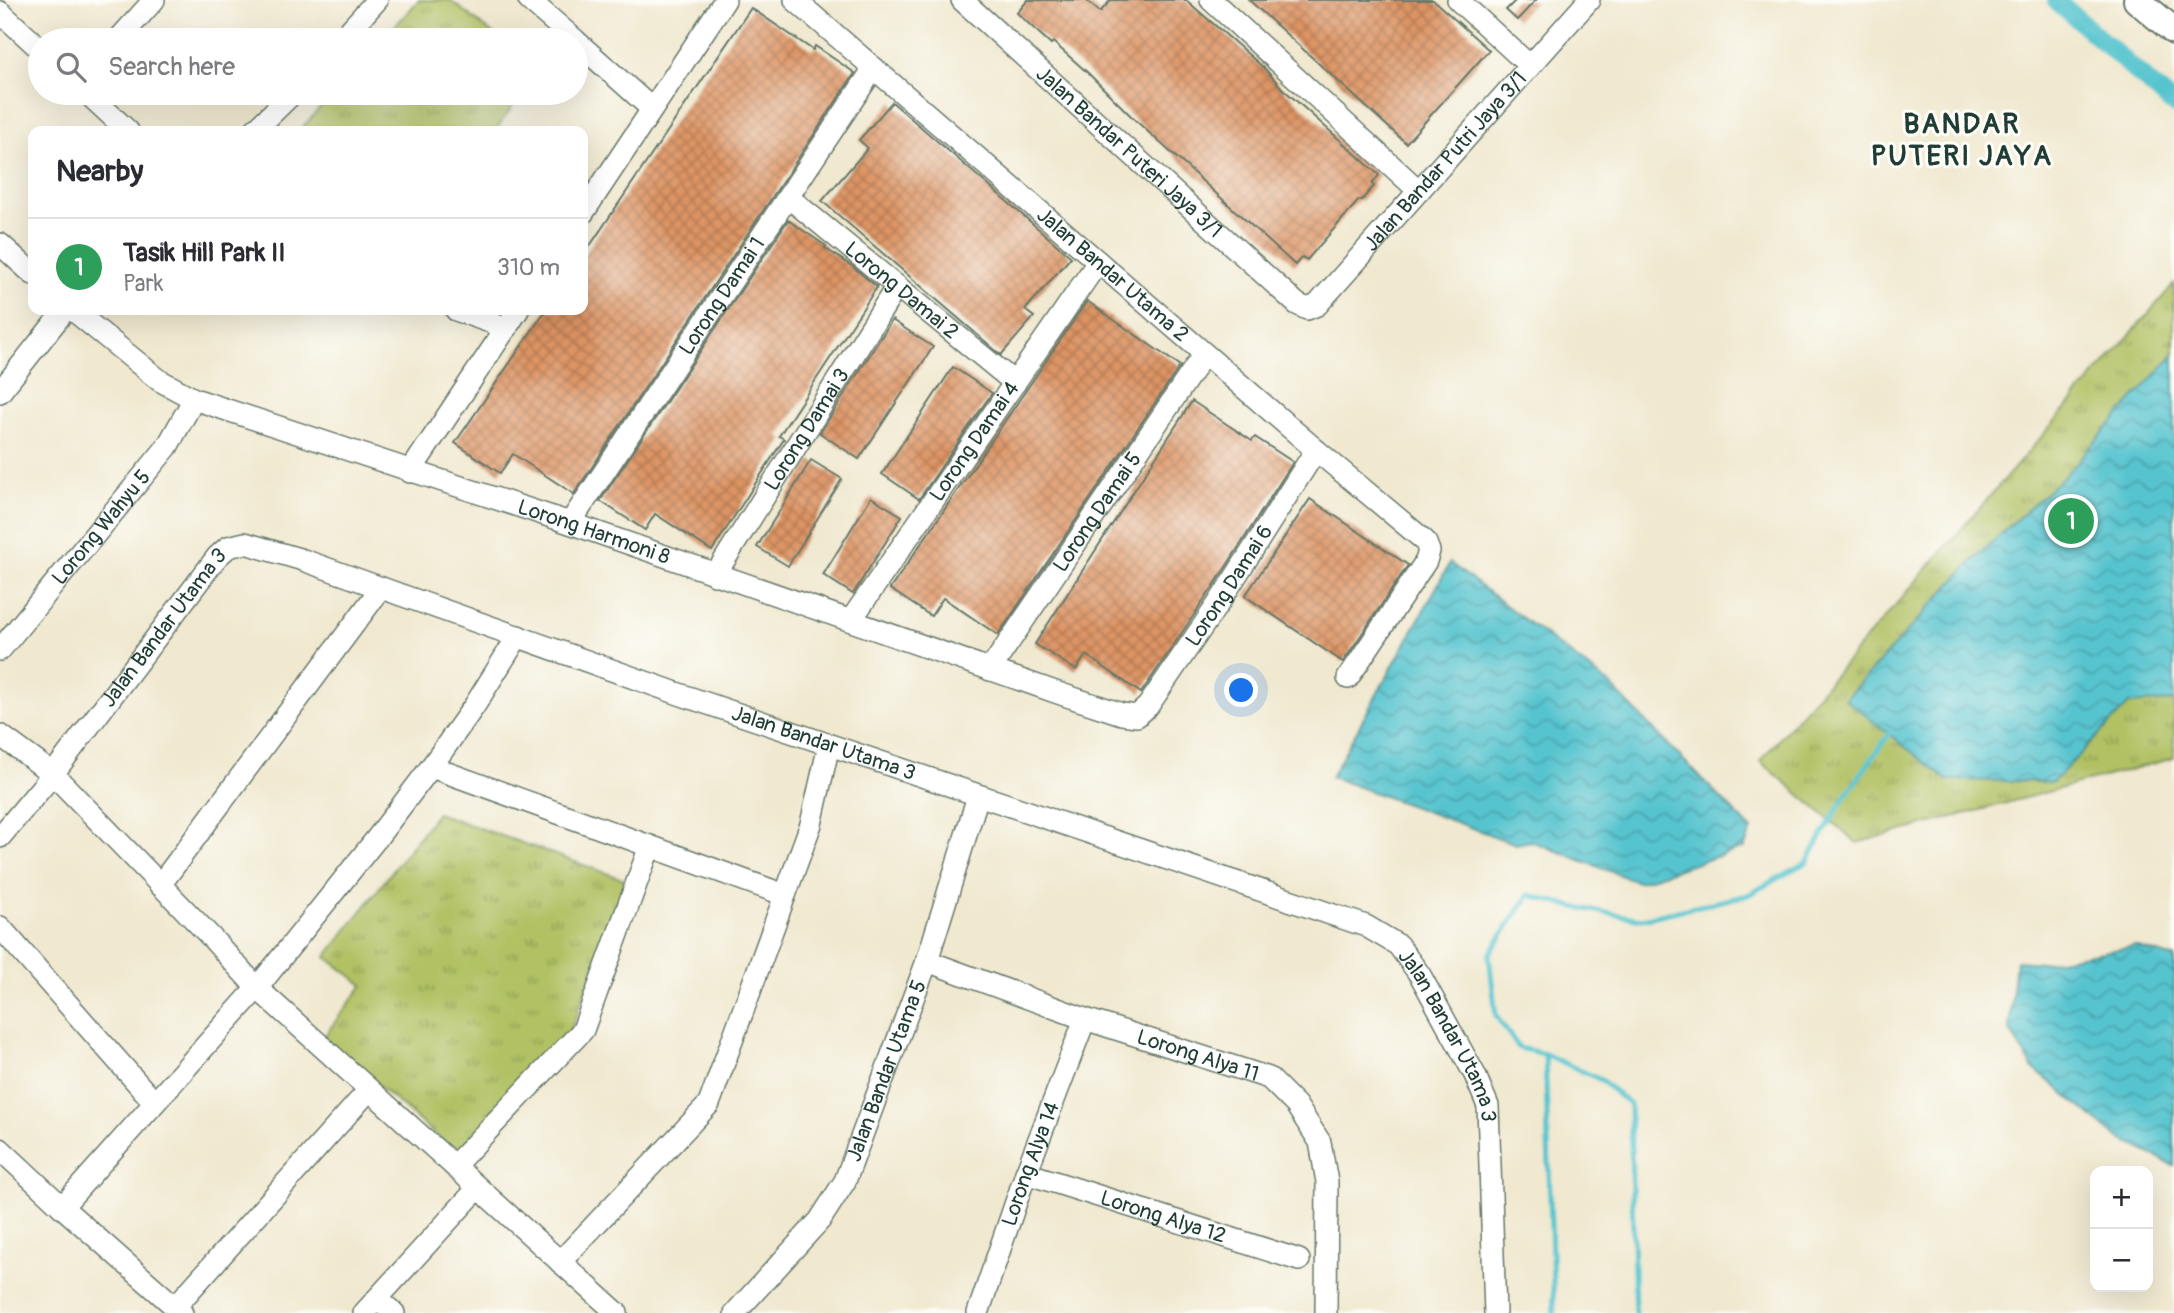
<!DOCTYPE html>
<html lang="en">
<head>
<meta charset="utf-8">
<style>
	body { margin:0; font-family:Pangolin,sans-serif; background:#f7f7f7; color:#2b2b33 }
	.controls { position:absolute; right:21px; bottom:21px; display:grid; overflow:hidden; border-radius:14px; box-shadow:0 7px 28px #0002 }
	.controls button { width:63px; height:63px; display:grid; place-items:center; padding:0; border:0; border-bottom:2px solid #e1e1e2; background:#fff; color:#2b2b33; font:35px sans-serif }
	.you { position:absolute; left:1242px; top:691px; width:24px; height:24px; margin:-18px; border:5px solid #fff; border-radius:50%; background:#1a73e8; box-shadow:0 0 0 10px #1a73e833 }
	.badge { display:grid; place-items:center; width:46px; height:46px; border-radius:50%; background:#1f6fb2; color:#fff; font-size:23px; font-weight:700 }
	.pin { position:absolute; translate:-50% -50%; border:4px solid #fff; box-shadow:0 2px 7px #0006 }
	.list { margin:0; padding:0; list-style:none }
	h2 { display:flex; justify-content:space-between; align-items:center; height:91px; margin:0; padding:0 28px; font-size:30px }
	h2 small { font-size:23px; font-weight:400; color:#7c7c81 }
	.list li { display:grid; grid-template-columns:46px 1fr auto; gap:21px; align-items:center; box-sizing:border-box; height:98px; padding:0 28px; border-top:2px solid #e1e1e2 }
	.list b { display:block; font-size:26px; white-space:nowrap }
	.list p { margin:0; font-size:23px; white-space:nowrap; color:#7c7c81 }
	.list em { font-size:23px; font-style:normal; color:#7c7c81 }
	.icon { flex:none; width:38px; height:38px; fill:none; stroke:currentColor; stroke-width:2; stroke-linecap:round; stroke-linejoin:round }
	.map { position:relative; flex:none; width:2174px; height:1313px; overflow:hidden }
	.search { position:absolute; background:#fff; box-shadow:0 7px 28px #0002; left:28px; top:28px; width:560px; height:77px; display:flex; align-items:center; gap:18px; box-sizing:border-box; padding:0 24px; border-radius:38px; color:#7c7c81; font-size:26px }
	.panel { position:absolute; background:#fff; box-shadow:0 7px 28px #0002; left:28px; top:126px; width:560px; height:189px; border-radius:14px }
	.map>svg:first-child { display:block }
	.grass { fill:url(#grass-tufts); stroke:#687f4c; stroke-width:2 }
	.water { fill:url(#water-waves); stroke:#3b8082; stroke-width:2 }
	.lines { fill:none; stroke-linecap:round; stroke-linejoin:round }
	.stream { stroke:#57c4cf; stroke-width:5 }
	.canal { stroke:#57c4cf; stroke-width:19 }
	.building { fill:url(#building-cross-hatch) }
	.minor-casing { stroke:#68796a; stroke-width:24 }
	.tertiary-casing { stroke:#68796a; stroke-width:30 }
	.minor { stroke:#fff; stroke-width:21 }
	.tertiary { stroke:#fff; stroke-width:26 }
	.labels { text-anchor:middle; stroke-width:6; stroke-linejoin:round; paint-order:stroke }
	.street-label { font-size:21px; fill:#1f3d34; stroke:#fdfcf7 }
	.district-label { font-size:28px; font-weight:bold; letter-spacing:2px; fill:#1f3d34; stroke:#fdfcf7 }
</style>
</head>
<body>
<div class="map">
<svg width="2174" height="1313" viewBox="0 0 2174 1313">
	<defs>
		<pattern id="grass-tufts" width="24" height="20" patternUnits="userSpaceOnUse" patternTransform="scale(1.75)"><rect width="24" height="20" fill="#b1c164"/><path d="M3 7l-1-3M5 7V3M7 7l1-3M15 17l-1-3M17 17v-4M19 17l1-3" fill="none" stroke="#8f9e53"/></pattern>
		<pattern id="water-waves" width="16" height="10" patternUnits="userSpaceOnUse" patternTransform="scale(1.75)"><rect width="16" height="10" fill="#57c4cf"/><path d="M0 5q4-4 8 0t8 0" fill="none" stroke="#47a0a9"/></pattern>
		<pattern id="building-cross-hatch" width="8" height="8" patternUnits="userSpaceOnUse" patternTransform="scale(1.75)"><rect width="8" height="8" fill="#dd9464"/><path d="M0 0l8 8M0 8l8-8" fill="none" stroke="#b37a53"/></pattern>
	</defs>
	<rect width="100%" height="100%" fill="#fdfcf7"/>
	<filter id="ink" filterUnits="userSpaceOnUse"><feTurbulence type="fractalNoise" baseFrequency=".0143" numOctaves="2"/><feDisplacementMap in="SourceGraphic" scale="14" xChannelSelector="R" yChannelSelector="G"/><feConvolveMatrix kernelMatrix="1 2 1 2 8 2 1 2 1" color-interpolation-filters="sRGB"/></filter>
	<filter id="wash" filterUnits="userSpaceOnUse"><feTurbulence type="fractalNoise" baseFrequency=".00686" numOctaves="4" result="noise"/><feDisplacementMap in="SourceGraphic" scale="28" xChannelSelector="R" yChannelSelector="G"/><feGaussianBlur stdDeviation="1.57" result="paint"/><feColorMatrix in="noise" values="0 0 0 0 0 0 0 0 0 0 0 0 0 0 0 0 0 1.4 0 .05"/><feComposite in="paint" operator="in"/></filter>
	<g filter="url(#wash)">
		<rect width="100%" height="100%" fill="#f0e8cf"/>
		<!-- grass -->
		<g class="grass">
			<path d="M419 0H450L501 40H382Z"/>
			<path d="M334 93H522L495 131H299Z"/>
			<path d="M2174 284V758L1857 843 1760 761Z"/>
			<path d="M437 813 626 880 567 1041 460 1156 323 1038 363 985 326 957Z"/>
		</g>
		<!-- water -->
		<g class="water">
			<path d="M2174 354V701L2129 704 2053 782 1947 780 1845 699 1977 556 2066 474Z"/>
			<path d="M1450 563 1608 683 1752 830 1744 848 1638 882 1531 841 1516 844 1331 777Z"/>
			<path d="M2135 946 2174 958V1166L2117 1137 2033 1068 2009 1029 2016 961 2043 963Z"/>
		</g>
		<g class="lines">
			<!-- stream -->
			<g class="stream">
				<path d="M1545 1054 1554 1313"/>
				<path d="M1635 1313 1630 1105 1601 1080 1545 1054 1519 1048 1496 1016 1489 955 1529 895 1574 907 1642 919 1748 895 1807 862 1842 801 1889 734 1892 732"/>
			</g>
			<!-- canal -->
			<path class="canal" d="M2056 0 2174 105"/>
		</g>
		<g id="blocks">
			<!-- building -->
			<g class="building">
				<path d="M1028 0H1086L1100 12 1111 0H1186L1264 68 1282 88 1379 175 1372 184 1374 186 1361 201 1359 200 1307 260 1302 257 1295 265 1134 119 1088 73 1053 42 1051 44 1017 13Z"/>
				<path d="M1249 0H1433L1489 50 1406 143Z"/>
				<path d="M1516 0H1536L1517 20 1506 10Z"/>
				<path d="M751 8 813 50 815 46 855 73 574 494 513 454 500 473 455 443 546 310H583V256Z"/>
				<path d="M892 102 1071 257 1025 310 1034 317 1001 355 822 201 868 148 859 140Z"/>
				<path d="M788 220 826 246 825 248 853 267 877 287 779 436 784 439 712 551 655 514 645 530 600 501Z"/>
				<path d="M1087 301 1180 366 998 635 943 598 931 616 890 589Z"/>
				<path d="M892 320 933 347 859 459 820 433Z"/>
				<path d="M953 367 992 393 919 499 882 474Z"/>
				<path d="M1192 401 1252 441 1255 437 1293 462 1217 581 1141 693 1086 655 1076 670 1035 644Z"/>
				<path d="M811 460 842 479 788 566 757 547Z"/>
				<path d="M871 497 902 516 853 594 823 575Z"/>
				<path d="M1310 499 1408 565 1343 662 1245 596Z"/>
			</g>
		</g>
	</g>
	<g filter="url(#ink)">
		<use href="#blocks" fill-opacity="0" stroke="#68796a" stroke-width="2"/>
		<g class="lines">
			<!-- minor casing -->
			<g class="minor-casing">
				<g id="minor">
					<path d="M529 0 575 40"/>
					<path id="s1" d="M795 0 1316 450 1425 541 1429 551 1426 561 1348 678"/>
					<path id="s2" d="M962 0 1297 304 1307 309 1317 305 1589 0"/>
					<path d="M1211 0 1419 191"/>
					<path d="M1458 0 1530 66"/>
					<path d="M0 12 40 49"/>
					<path d="M118 40 154 0"/>
					<path d="M341 40 377 0"/>
					<path d="M576 41 652 109"/>
					<path d="M87 93 128 131"/>
					<path d="M254 131 293 93"/>
					<path id="s3" d="M788 197 1015 383"/>
					<path d="M583 213 725 0"/>
					<path d="M0 244 33 274"/>
					<path id="s4" d="M73 310 159 380 194 399 570 523 1064 695 1122 714 1137 716 1148 706 1220 601 1316 450"/>
					<path d="M456 310 507 328"/>
					<path d="M0 392 65 310"/>
					<path d="M410 472 518 310"/>
					<path id="s5" d="M570 523 874 68"/>
					<path id="s6" d="M715 575 897 286"/>
					<path id="s7" d="M851 620 1098 262"/>
					<path id="s8" d="M0 650 167 447 194 399"/>
					<path id="s9" d="M990 670 1204 354"/>
					<path d="M0 735 53 774 210 936 257 988 617 1313"/>
					<path d="M431 767 785 895"/>
					<path id="s10" d="M0 837 53 774 217 557 228 547 245 543 303 560 679 694 1366 926 1398 945 1420 975 1475 1075 1488 1106 1495 1313"/>
					<path d="M160 885 381 588"/>
					<path d="M0 927 154 1102"/>
					<path id="s11" d="M927 961 1085 1019 1269 1078 1296 1105 1320 1142 1327 1182 1326 1313"/>
					<path d="M0 1149 62 1207 182 1313"/>
					<path d="M454 1166 583 1030 650 846"/>
					<path id="s12" d="M1026 1173 1299 1260"/>
					<path d="M62 1207 257 988 377 838 431 767 475 705 518 636"/>
					<path d="M560 1262 709 1104 811 824 829 745"/>
					<path d="M377 1299 394 1313"/>
					<path d="M175 1307 369 1090"/>
					<path d="M364 1313 478 1188"/>
					<path id="s13" d="M735 1313 820 1220 845 1181 927 961 978 796"/>
					<path id="s14" d="M978 1313 1026 1173 1085 1019"/>
				</g>
			</g>
			<!-- tertiary casing -->
			<g class="tertiary-casing">
				<path id="tertiary" d="M2137 0 2174 31"/>
			</g>
			<!-- minor -->
			<use href="#minor" class="minor"/>
			<!-- tertiary -->
			<use href="#tertiary" class="tertiary"/>
		</g>
	</g>
	<g class="labels">
		<!-- street labels -->
		<g class="street-label">
			<text dy="7" stroke="none"><textPath href="#s2" startOffset="226">Jalan Bandar Puteri Jaya 3/1</textPath></text>
			<text dy="7" stroke="none"><textPath href="#s2" startOffset="667">Jalan Bandar Putri Jaya 3/1</textPath></text>
			<text dy="7" stroke="none"><textPath href="#s1" startOffset="420">Jalan Bandar Utama 2</textPath></text>
			<text dy="7" stroke="none"><textPath href="#s3" startOffset="147">Lorong Damai 2</textPath></text>
			<text dy="7" stroke="none"><textPath href="#s5" startOffset="273">Lorong Damai 1</textPath></text>
			<text dy="7" stroke="none"><textPath href="#s6" startOffset="172">Lorong Damai 3</textPath></text>
			<text dy="7" stroke="none"><textPath href="#s7" startOffset="217">Lorong Damai 4</textPath></text>
			<text dy="7" stroke="none"><textPath href="#s9" startOffset="191">Lorong Damai 5</textPath></text>
			<text dy="7" stroke="none"><textPath href="#s8" startOffset="159">Lorong Wahyu 5</textPath></text>
			<text dy="7" stroke="none"><textPath href="#s4" startOffset="572">Lorong Harmoni 8</textPath></text>
			<text dy="7" stroke="none"><textPath href="#s4" startOffset="1306">Lorong Damai 6</textPath></text>
			<text dy="7" stroke="none"><textPath href="#s10" startOffset="266">Jalan Bandar Utama 3</textPath></text>
			<text dy="7" stroke="none"><textPath href="#s10" startOffset="999">Jalan Bandar Utama 3</textPath></text>
			<text dy="7" stroke="none"><textPath href="#s10" startOffset="1713">Jalan Bandar Utama 3</textPath></text>
			<text dy="7" stroke="none"><textPath href="#s11" startOffset="287">Lorong Alya 11</textPath></text>
			<text dy="7" stroke="none"><textPath href="#s13" startOffset="290">Jalan Bandar Utama 5</textPath></text>
			<text dy="7" stroke="none"><textPath href="#s14" startOffset="158">Lorong Alya 14</textPath></text>
			<text dy="7" stroke="none"><textPath href="#s12" startOffset="144">Lorong Alya 12</textPath></text>
		</g>
		<!-- district labels -->
		<g class="district-label">
			<text x="1962" y="133">BANDAR<tspan x="1962" dy="32">PUTERI JAYA</tspan></text>
		</g>
	</g>
</svg>
<div class="controls">
<button>+</button>
<button>−</button>
</div>
<div class="you"></div>
<div class="pin badge" style="left:2071px;top:521px;background:#2e9e5b">1</div>
<div class="search"><svg class="icon" aria-label="search" viewBox="0 0 24 24"><circle cx="10" cy="10" r="6"/><path d="M15 15l6 6"/></svg>Search here</div>
<section class="panel">
<h2>Nearby<small></small></h2>
<ul class="list">
<li><span class="badge" style="background:#2e9e5b">1</span><div><b>Tasik Hill Park II</b><p>Park</p></div><em>310 m</em></li>
</ul>
</section>
</div>
</body>
</html>
